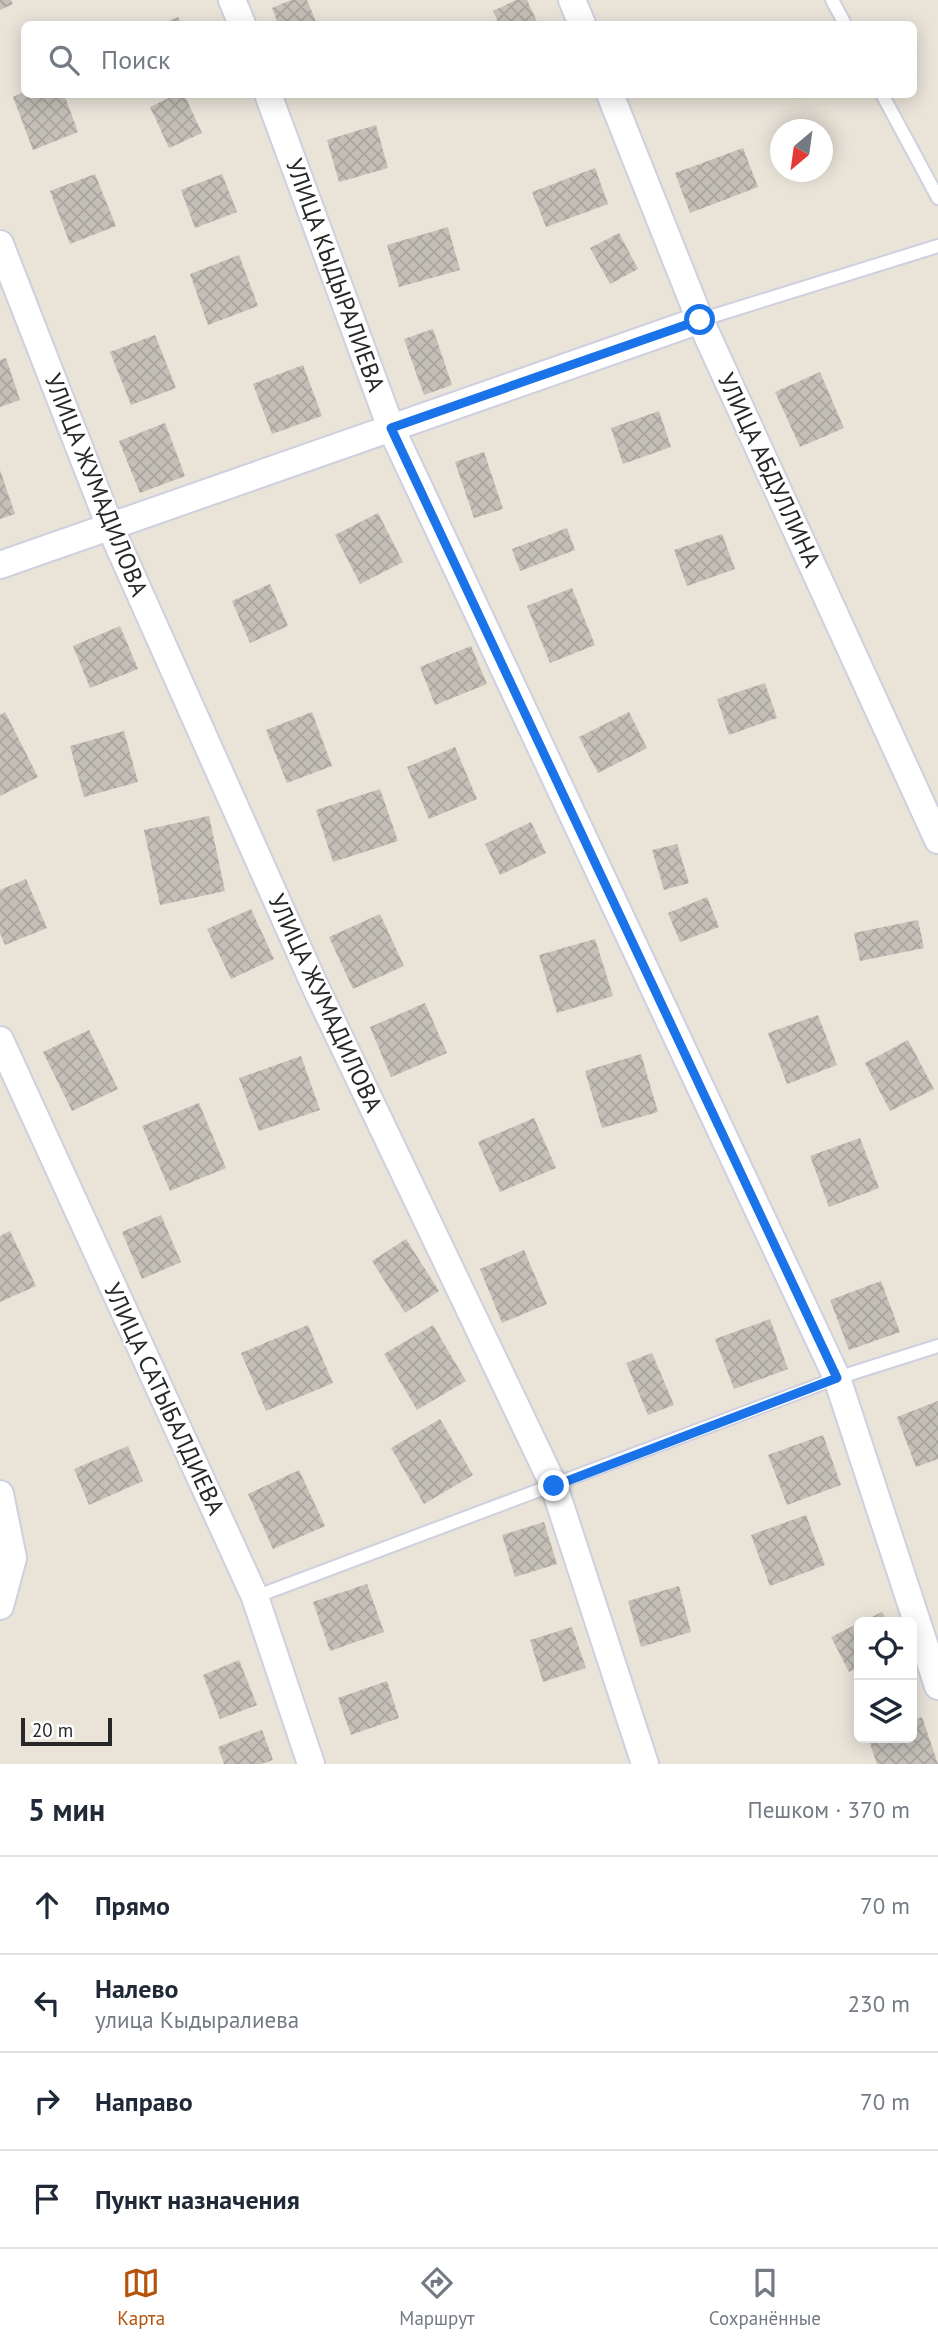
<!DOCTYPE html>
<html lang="ru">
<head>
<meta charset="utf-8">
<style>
	body { margin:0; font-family:"PT Sans",sans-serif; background:#f6f6f7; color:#1f2937 }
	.controls { position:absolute; right:21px; bottom:21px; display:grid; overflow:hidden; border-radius:10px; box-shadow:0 4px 18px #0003 }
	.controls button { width:63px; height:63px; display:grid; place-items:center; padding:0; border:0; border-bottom:2px solid #e0e1e3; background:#fff; color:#1f2937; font:35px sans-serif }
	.compass { position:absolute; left:770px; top:119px; width:63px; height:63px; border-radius:50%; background:#fff; box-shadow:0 4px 18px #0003; rotate:209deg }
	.scale { position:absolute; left:21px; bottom:18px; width:91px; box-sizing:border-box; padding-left:7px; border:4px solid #272727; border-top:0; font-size:19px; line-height:24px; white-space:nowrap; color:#272727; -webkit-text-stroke:5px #fff; paint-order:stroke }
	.stop { position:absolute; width:21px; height:21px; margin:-16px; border:5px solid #1a73e8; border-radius:50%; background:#fff }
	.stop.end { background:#1a73e8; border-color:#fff; box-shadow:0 2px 7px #0008 }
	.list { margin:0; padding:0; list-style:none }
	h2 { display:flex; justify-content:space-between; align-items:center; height:91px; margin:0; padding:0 28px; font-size:30px }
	h2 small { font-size:23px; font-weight:400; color:#747a83 }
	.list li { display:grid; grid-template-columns:46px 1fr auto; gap:21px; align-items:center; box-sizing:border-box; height:98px; padding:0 28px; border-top:2px solid #e0e1e3 }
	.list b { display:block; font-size:26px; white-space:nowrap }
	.list p { margin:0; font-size:23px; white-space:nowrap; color:#747a83 }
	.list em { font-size:23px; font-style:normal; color:#747a83 }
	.icon { flex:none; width:38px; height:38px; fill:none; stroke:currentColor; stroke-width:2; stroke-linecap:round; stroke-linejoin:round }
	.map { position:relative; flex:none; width:938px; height:1764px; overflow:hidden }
	.search { position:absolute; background:#fff; box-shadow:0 4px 18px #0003; left:21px; right:21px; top:21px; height:77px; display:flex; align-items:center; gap:18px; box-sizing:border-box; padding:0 24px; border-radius:10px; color:#747a83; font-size:26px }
	.sheet { height:483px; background:#fff }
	nav { display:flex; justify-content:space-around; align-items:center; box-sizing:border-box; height:98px; border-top:2px solid #e0e1e3; background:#fff; font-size:19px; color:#747a83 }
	nav a { display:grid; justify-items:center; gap:4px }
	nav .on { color:#b45309 }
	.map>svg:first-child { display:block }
	.building { fill:url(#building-cross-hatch) }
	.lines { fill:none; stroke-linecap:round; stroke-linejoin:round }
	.lane-casing { stroke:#ced0e0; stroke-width:16 }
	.street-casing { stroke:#ced0e0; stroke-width:30 }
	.lane { stroke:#fff; stroke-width:12 }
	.street { stroke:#fff; stroke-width:26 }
	.route { stroke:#1a73e8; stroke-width:9 }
	.labels { text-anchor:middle; stroke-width:5; stroke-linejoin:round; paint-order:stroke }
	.street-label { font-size:24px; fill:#272727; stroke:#fff }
</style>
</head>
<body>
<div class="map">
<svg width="938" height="1764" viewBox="0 0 938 1764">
	<defs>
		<pattern id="building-cross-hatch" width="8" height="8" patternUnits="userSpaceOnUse" patternTransform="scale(1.75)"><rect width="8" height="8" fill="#c4c0b8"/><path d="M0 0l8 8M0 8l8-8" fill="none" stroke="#a8a59e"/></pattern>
	</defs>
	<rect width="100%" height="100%" fill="#e9e3d8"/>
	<!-- building -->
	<g class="building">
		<path d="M0 0H11L13 4 0 10Z"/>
		<path d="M291 0H307L317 24H278L272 8Z"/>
		<path d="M516 0H527L538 24H499L493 11Z"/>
		<path d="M178 17 182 24H161Z"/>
		<path d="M24 92 64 94 78 132 33 150 13 97Z"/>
		<path d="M177 94H184L202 133 169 148 150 107Z"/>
		<path d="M376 125 388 168 339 182 327 140Z"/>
		<path d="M743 148 758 187 690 213 675 173Z"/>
		<path d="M595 168 608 204 546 227 532 192Z"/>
		<path d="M95 174 116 226 70 244 50 191Z"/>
		<path d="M222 174 237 212 195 228 181 190Z"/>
		<path d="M448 227 460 270 399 287 387 245Z"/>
		<path d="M619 233 638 269 610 284 590 248Z"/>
		<path d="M239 255 258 306 208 325 190 274Z"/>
		<path d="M433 329 452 385 424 395 404 339Z"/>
		<path d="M155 335 176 388 131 405 110 352Z"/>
		<path d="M6 358 20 400 0 407V360Z"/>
		<path d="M303 365 322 416 272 434 253 384Z"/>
		<path d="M820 372 844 428 800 447 775 392Z"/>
		<path d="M659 411 671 447 623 464 611 428Z"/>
		<path d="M165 423 185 476 140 493 119 441Z"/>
		<path d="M484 452 503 509 474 518 455 462Z"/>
		<path d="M0 470 15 514 0 519Z"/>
		<path d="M378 513 403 562 360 584 335 535Z"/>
		<path d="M567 528 575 550 520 571 512 549Z"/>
		<path d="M722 534 735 569 687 586 674 550Z"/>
		<path d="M270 584 288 626 250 643 232 601Z"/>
		<path d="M572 588 595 645 550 663 527 606Z"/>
		<path d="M120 626 138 669 90 688 73 646Z"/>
		<path d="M471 646 487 684 435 705 420 667Z"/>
		<path d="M765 683 777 718 729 735 717 699Z"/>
		<path d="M5 712 38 777 0 796V715Z"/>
		<path d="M312 712 332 766 287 783 266 730Z"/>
		<path d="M629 712 647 748 598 773 579 737Z"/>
		<path d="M124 731 138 782 84 797 70 746Z"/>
		<path d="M455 747 477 799 429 819 407 767Z"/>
		<path d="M380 789 398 841 333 862 316 810Z"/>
		<path d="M209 816 225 891 160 905 144 830Z"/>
		<path d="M531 822 546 853 500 875 485 844Z"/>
		<path d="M677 844 689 883 664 890 652 850Z"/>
		<path d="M26 879 47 928 5 945 0 933V890Z"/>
		<path d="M707 897 719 927 680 942 668 913Z"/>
		<path d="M251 909 274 959 231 979 207 929Z"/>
		<path d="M380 914 404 966 353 989 329 937Z"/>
		<path d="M918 920 924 948 860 961 854 933Z"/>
		<path d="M595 939 613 996 557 1013 539 955Z"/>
		<path d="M425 1003 447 1053 391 1077 370 1027Z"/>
		<path d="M818 1015 837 1065 787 1084 768 1033Z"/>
		<path d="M89 1030 118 1089 72 1111 43 1052Z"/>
		<path d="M908 1040 934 1089 890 1111 865 1063Z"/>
		<path d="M641 1054 658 1112 602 1128 585 1071Z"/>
		<path d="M301 1056 320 1110 259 1131 239 1078Z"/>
		<path d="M199 1103 226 1168 170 1191 142 1126Z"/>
		<path d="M534 1118 556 1168 500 1192 478 1142Z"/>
		<path d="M860 1138 879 1188 829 1207 810 1156Z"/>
		<path d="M161 1215 181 1262 142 1279 122 1232Z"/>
		<path d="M10 1231 36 1286 0 1302V1236Z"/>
		<path d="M406 1239 439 1291 405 1313 372 1261Z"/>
		<path d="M524 1250 547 1304 502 1323 480 1269Z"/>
		<path d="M881 1281 900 1332 849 1350 830 1300Z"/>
		<path d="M770 1319 788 1369 734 1389 715 1339Z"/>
		<path d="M308 1325 333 1383 266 1411 241 1353Z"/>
		<path d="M433 1325 466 1381 417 1410 384 1354Z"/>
		<path d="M652 1353 674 1405 648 1415 626 1363Z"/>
		<path d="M938 1401V1459L916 1467 897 1417Z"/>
		<path d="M440 1419 473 1475 424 1504 391 1448Z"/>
		<path d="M823 1435 841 1485 787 1505 768 1455Z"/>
		<path d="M128 1446 143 1481 89 1505 74 1469Z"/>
		<path d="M299 1470 325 1526 273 1549 248 1494Z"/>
		<path d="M806 1515 825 1565 770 1586 751 1535Z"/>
		<path d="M544 1522 557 1564 515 1577 502 1535Z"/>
		<path d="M367 1584 384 1632 330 1651 313 1602Z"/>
		<path d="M679 1586 691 1632 641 1647 628 1601Z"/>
		<path d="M882 1612 888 1622H862Z"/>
		<path d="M859 1623V1667L849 1672 831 1637Z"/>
		<path d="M572 1627 586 1668 543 1682 530 1640Z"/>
		<path d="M239 1660 257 1705 220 1719 203 1675Z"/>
		<path d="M387 1681 399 1718 351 1735 338 1698Z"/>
		<path d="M922 1717 938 1764H877L868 1738H912V1720Z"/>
		<path d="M262 1730 273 1760 261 1764H224L218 1747Z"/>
	</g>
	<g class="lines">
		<!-- lane casing -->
		<g class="lane-casing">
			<g id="lane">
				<path d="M832 0 845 24"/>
				<path d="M882 94 938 198"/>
				<path d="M700 320 938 246"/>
				<path d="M255 1597 837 1378 938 1346"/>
			</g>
		</g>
		<!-- street casing -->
		<g class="street-casing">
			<g id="street">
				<path d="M232 0 242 24"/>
				<path d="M572 0 582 24"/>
				<path d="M268 94 391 428 837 1378 938 1686"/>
				<path d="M610 94 700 320 938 840"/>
				<path d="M0 244 111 529 315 986 554 1486 645 1764"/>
				<path d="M0 565 700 320"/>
				<path d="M0 1040 255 1597 311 1764"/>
				<path d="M0 1494 13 1558 0 1606"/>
			</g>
		</g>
		<!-- lane -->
		<use href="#lane" class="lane"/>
		<!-- street -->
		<use href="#street" class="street"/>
	</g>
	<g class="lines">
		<!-- route -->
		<path class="route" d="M554 1486 837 1378 391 428 700 320"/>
	</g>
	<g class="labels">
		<!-- street labels -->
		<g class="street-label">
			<text transform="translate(335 275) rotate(70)" y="8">УЛИЦА КЫДЫРАЛИЕВА</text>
			<text transform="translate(769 470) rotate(65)" y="8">УЛИЦА АБДУЛЛИНА</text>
			<text transform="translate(96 485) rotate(68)" y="8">УЛИЦА ЖУМАДИЛОВА</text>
			<text transform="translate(325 1003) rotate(65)" y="8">УЛИЦА ЖУМАДИЛОВА</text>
			<text transform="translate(164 1399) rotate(65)" y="8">УЛИЦА САТЫБАЛДИЕВА</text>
		</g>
	</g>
</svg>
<div class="controls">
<button><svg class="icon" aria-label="locate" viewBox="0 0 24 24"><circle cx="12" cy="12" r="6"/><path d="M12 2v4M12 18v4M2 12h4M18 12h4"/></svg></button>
<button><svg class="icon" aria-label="layers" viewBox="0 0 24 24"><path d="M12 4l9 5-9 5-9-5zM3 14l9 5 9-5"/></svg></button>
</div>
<svg class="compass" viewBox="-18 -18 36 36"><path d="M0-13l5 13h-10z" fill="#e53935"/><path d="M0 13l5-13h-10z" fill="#747a83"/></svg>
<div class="scale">20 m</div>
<div class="stop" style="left:700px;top:320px"></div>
<div class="stop end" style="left:554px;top:1486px"></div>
<div class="search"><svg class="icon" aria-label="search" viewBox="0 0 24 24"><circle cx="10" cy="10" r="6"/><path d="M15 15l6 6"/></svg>Поиск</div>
</div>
<section class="sheet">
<h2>5 мин<small>Пешком · 370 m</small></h2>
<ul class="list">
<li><svg class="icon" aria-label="ahead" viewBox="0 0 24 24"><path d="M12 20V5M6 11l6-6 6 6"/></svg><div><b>Прямо</b></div><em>70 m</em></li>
<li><svg class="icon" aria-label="left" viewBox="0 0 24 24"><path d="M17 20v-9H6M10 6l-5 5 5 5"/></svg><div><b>Налево</b><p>улица Кыдыралиева</p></div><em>230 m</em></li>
<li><svg class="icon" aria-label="right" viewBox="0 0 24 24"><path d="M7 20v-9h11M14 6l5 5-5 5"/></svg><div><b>Направо</b></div><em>70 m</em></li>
<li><svg class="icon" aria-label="arrive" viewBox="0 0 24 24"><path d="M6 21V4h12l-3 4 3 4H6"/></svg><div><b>Пункт назначения</b></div></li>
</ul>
</section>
<nav>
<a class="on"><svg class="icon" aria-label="map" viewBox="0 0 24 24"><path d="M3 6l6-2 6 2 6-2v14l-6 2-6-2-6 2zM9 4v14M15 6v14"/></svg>Карта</a>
<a><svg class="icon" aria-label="directions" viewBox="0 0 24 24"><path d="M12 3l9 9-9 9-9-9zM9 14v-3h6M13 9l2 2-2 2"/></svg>Маршрут</a>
<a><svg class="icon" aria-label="saved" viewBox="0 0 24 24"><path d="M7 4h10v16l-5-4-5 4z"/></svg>Сохранённые</a>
</nav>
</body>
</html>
